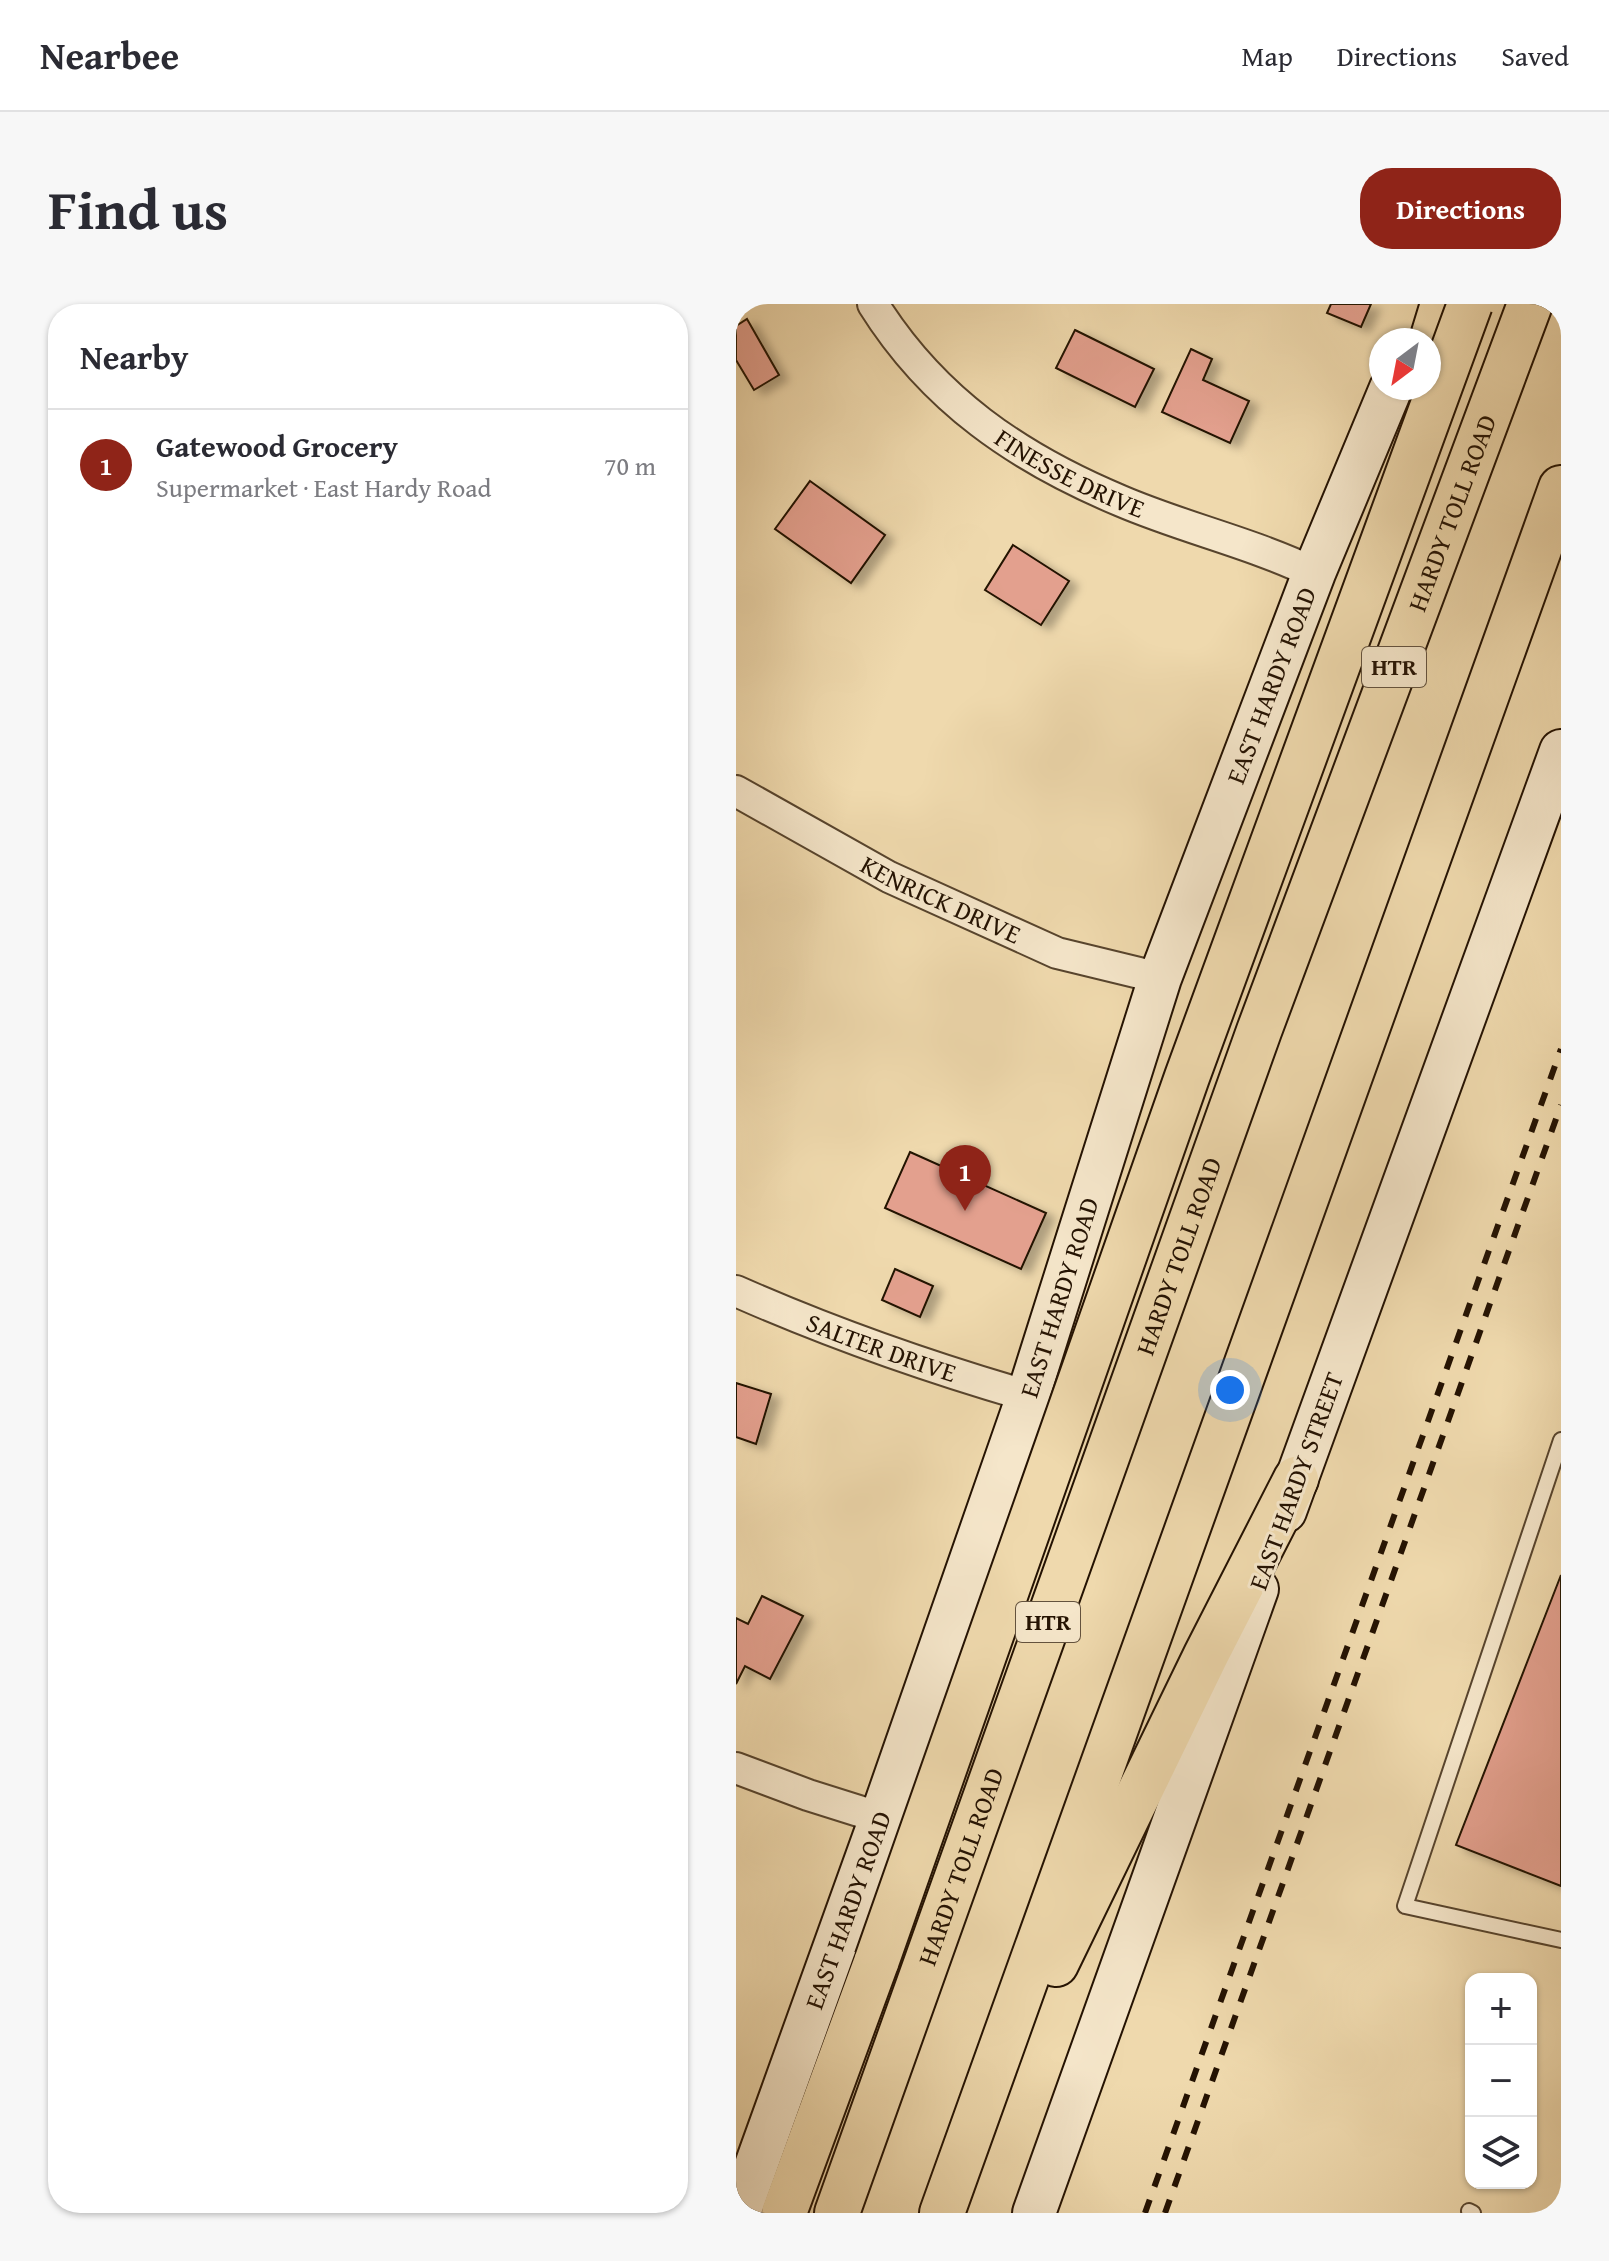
<!DOCTYPE html>
<html lang="en">
<head>
<meta charset="utf-8">
<style>
	body { margin:0; font-family:"Gentium Book Plus",serif; background:#f7f7f7; color:#2b2b33 }
	.controls { position:absolute; right:24px; bottom:24px; display:grid; overflow:hidden; border-radius:16px; box-shadow:0 2px 6px #0004 }
	.controls button { width:72px; height:72px; display:grid; place-items:center; padding:0; border:0; border-bottom:2px solid #e1e1e2; background:#fff; color:#2b2b33; font:40px sans-serif }
	.compass { position:absolute; left:633px; top:24px; width:72px; height:72px; border-radius:50%; background:#fff; box-shadow:0 2px 6px #0004; rotate:212deg }
	.you { position:absolute; left:494px; top:1086px; width:28px; height:28px; margin:-20px; border:6px solid #fff; border-radius:50%; background:#1a73e8; box-shadow:0 0 0 12px #1a73e833 }
	.badge { display:grid; place-items:center; width:52px; height:52px; border-radius:50%; background:#8f2418; color:#fff; font-size:26px; font-weight:700 }
	.pin { position:absolute; translate:-50% -66px; filter:drop-shadow(0 2px 4px #0008) }
	.pin::after { content:''; position:absolute; top:42px; width:28px; height:24px; background:inherit; clip-path:polygon(0 0,100% 0,50% 100%) }
	.list { margin:0; padding:0; list-style:none }
	h2 { display:flex; justify-content:space-between; align-items:center; height:104px; margin:0; padding:0 32px; font-size:34px }
	h2 small { font-size:26px; font-weight:400; color:#7c7c81 }
	.list li { display:grid; grid-template-columns:52px 1fr auto; gap:24px; align-items:center; box-sizing:border-box; height:112px; padding:0 32px; border-top:2px solid #e1e1e2 }
	.list b { display:block; font-size:30px; white-space:nowrap }
	.list p { margin:0; font-size:26px; white-space:nowrap; color:#7c7c81 }
	.list em { font-size:26px; font-style:normal; color:#7c7c81 }
	.icon { flex:none; width:44px; height:44px; fill:none; stroke:currentColor; stroke-width:2; stroke-linecap:round; stroke-linejoin:round }
	.map { position:relative; flex:none; width:825px; height:1909px; overflow:hidden; border-radius:32px }
	header { display:flex; align-items:center; gap:48px; box-sizing:border-box; height:112px; padding:0 40px; background:#fff; border-bottom:2px solid #e1e1e2 }
	header strong { font-size:38px }
	nav { display:flex; gap:44px; margin-inline-start:auto; font-size:28px }
	.intro { display:flex; align-items:center; justify-content:space-between; box-sizing:border-box; height:192px; padding:0 48px }
	h1 { margin:0; font-size:56px }
	.button { padding:20px 36px; border-radius:32px; background:#8f2418; color:#fff; font-size:28px; font-weight:700 }
	main { display:flex; gap:48px; padding:0 48px }
	aside { flex:1; background:#fff; border-radius:32px; box-shadow:0 2px 6px #0004 }
	.map>svg:first-child { display:block }
	.building { fill:#e3a08e; stroke:#241202; stroke-width:2; filter:url(#shadow) }
	.lines { fill:none; stroke-linecap:round; stroke-linejoin:round }
	.service-casing { stroke:#57442d; stroke-width:18 }
	.minor-casing { stroke:#57442d; stroke-width:34 }
	.secondary-casing { stroke:#241202; stroke-width:46 }
	.motorway-casing { stroke:#241202; stroke-width:48 }
	.service { stroke:#f5e6ca; stroke-width:14 }
	.minor { stroke:#f5e6ca; stroke-width:30 }
	.secondary { stroke:#f5e6ca; stroke-width:42 }
	.motorway { stroke:#efd9ad; stroke-width:44 }
	.rail { stroke:#241202; stroke-width:6; stroke-dasharray:14 14; stroke-linecap:butt }
	.motorway-bridge-casing { stroke:#241202; stroke-width:48; stroke-linecap:butt }
	.motorway-bridge { stroke:#efd9ad; stroke-width:44 }
	.labels { text-anchor:middle; stroke-width:6; stroke-linejoin:round; paint-order:stroke }
	.shield { fill:#f5e6ca; stroke:#63523e; stroke-width:2 }
	.shield-label { font-size:24px; font-weight:bold; fill:#241202 }
	.street-label { font-size:26px; fill:#241202; stroke:#f5e6ca }
</style>
</head>
<body>
<header>
<strong>Nearbee</strong>
<nav><a>Map</a><a>Directions</a><a>Saved</a></nav>
</header>
<div class="intro"><h1>Find us</h1><a class="button">Directions</a></div>
<main>
<aside>
<h2>Nearby<small></small></h2>
<ul class="list">
<li><span class="badge">1</span><div><b>Gatewood Grocery</b><p>Supermarket · East Hardy Road</p></div><em>70 m</em></li>
</ul>
</aside>
<div class="map">
<svg width="825" height="1909" viewBox="0 0 825 1909">
	<defs>
		<filter id="shadow"><feDropShadow dx="9" dy="5" stdDeviation="4" flood-color="#0004"/></filter>
	</defs>
	<rect width="100%" height="100%" fill="#efd9ad"/>
	<filter id="stains"><feTurbulence type="fractalNoise" baseFrequency=".0025" numOctaves="4"/><feColorMatrix values="0 0 0 0 .2 0 0 0 0 .09 0 0 0 0 .02 0 0 0 .5 -.17"/></filter>
	<radialGradient id="worn" r=".72"><stop offset=".6" stop-color="#630" stop-opacity="0"/><stop offset="1" stop-color="#630" stop-opacity=".3"/></radialGradient>
	<!-- building -->
	<g class="building">
		<path d="M595 0H635L625 23 591 9Z"/>
		<path d="M11 15 43 71 18 86 0 56V22Z"/>
		<path d="M339 26 418 65 399 103 320 64Z"/>
		<path d="M455 45 476 55 467 76 513 97 494 139 426 108Z"/>
		<path d="M74 177 149 231 115 279 39 225Z"/>
		<path d="M277 241 333 277 305 321 249 286Z"/>
		<path d="M174 848 310 909 285 965 149 904Z"/>
		<path d="M159 965 197 982 184 1013 146 996Z"/>
		<path d="M0 1079 35 1090 20 1140 0 1133Z"/>
		<path d="M825 1271V1582L720 1541Z"/>
		<path d="M26 1292 67 1312 34 1375 9 1362 0 1380V1314L12 1320Z"/>
	</g>
	<g class="lines">
		<!-- service casing -->
		<g class="service-casing">
			<g id="service">
				<path d="M825 1136 669 1602 825 1636"/>
				<path d="M733 1907 737 1909"/>
			</g>
		</g>
		<!-- minor casing -->
		<g class="minor-casing">
			<g id="minor">
				<path id="s1" d="M137 0C197 96 282 154 385 197 448 224 516 239 578 269"/>
				<path id="s2" d="M0 487 153 573 321 649 424 674"/>
				<path id="s3" d="M0 987C95 1029 192 1063 292 1092"/>
				<path d="M0 1464 72 1491 145 1514"/>
			</g>
		</g>
		<!-- secondary casing -->
		<g class="secondary-casing">
			<g id="secondary">
				<path d="M549 1207 825 447"/>
				<path id="s4" d="M3 1909 145 1514 292 1092 424 674 578 269 655 84"/>
				<path d="M298 1909 521 1285"/>
			</g>
		</g>
		<!-- motorway casing -->
		<g class="motorway-casing">
			<g id="motorway">
				<path d="M693 46 707 0"/>
				<path d="M320 1660 470 1351 560 1175"/>
				<path d="M48 1909 141 1656"/>
				<path id="s5" d="M101 1909 523 727 794 0"/>
				<path d="M206 1909 825 184"/>
			</g>
		</g>
		<!-- service -->
		<use href="#service" class="service"/>
		<!-- minor -->
		<use href="#minor" class="minor"/>
		<!-- secondary -->
		<use href="#secondary" class="secondary"/>
		<!-- motorway -->
		<use href="#motorway" class="motorway"/>
		<!-- rail -->
		<g class="rail">
			<path d="M409 1909 825 745"/>
			<path d="M429 1909 825 801"/>
		</g>
		<!-- motorway-bridge casing -->
		<g class="motorway-bridge-casing">
			<path id="motorway-bridge" d="M141 1656 451 773 734 0"/>
		</g>
		<!-- motorway-bridge -->
		<use href="#motorway-bridge" class="motorway-bridge"/>
	</g>
	<g class="labels">
		<!-- shield labels -->
		<g class="shield">
			<rect x="626" y="343" width="64" height="40" rx="6"/>
			<rect x="280" y="1298" width="64" height="40" rx="6"/>
		</g>
		<g class="shield-label">
			<text x="658" y="371">HTR</text>
			<text x="312" y="1326">HTR</text>
		</g>
		<!-- street labels -->
		<g class="street-label">
			<text dy="9" stroke="none"><textPath href="#s1" startOffset="264">FINESSE DRIVE</textPath></text>
			<text dy="9" stroke="none"><textPath href="#s5" startOffset="1808">HARDY TOLL ROAD</textPath></text>
			<text dy="9" stroke="none"><textPath href="#s4" startOffset="1618">EAST HARDY ROAD</textPath></text>
			<text dy="9" stroke="none"><textPath href="#s2" startOffset="232">KENRICK DRIVE</textPath></text>
			<text dy="9" stroke="none"><textPath href="#s5" startOffset="1016">HARDY TOLL ROAD</textPath></text>
			<text dy="9" stroke="none"><textPath href="#s4" startOffset="970">EAST HARDY ROAD</textPath></text>
			<text dy="9" stroke="none"><textPath href="#s3" startOffset="156">SALTER DRIVE</textPath></text>
			<text transform="translate(560 1177) rotate(-70)" y="9">EAST HARDY STREET</text>
			<text dy="9" stroke="none"><textPath href="#s5" startOffset="368">HARDY TOLL ROAD</textPath></text>
			<text dy="9" stroke="none"><textPath href="#s4" startOffset="322">EAST HARDY ROAD</textPath></text>
		</g>
	</g>
	<rect width="100%" height="100%" filter="url(#stains)"/>
	<rect width="100%" height="100%" fill="url(#worn)"/>
</svg>
<div class="controls">
<button>+</button>
<button>−</button>
<button><svg class="icon" aria-label="layers" viewBox="0 0 24 24"><path d="M12 4l9 5-9 5-9-5zM3 14l9 5 9-5"/></svg></button>
</div>
<svg class="compass" viewBox="-18 -18 36 36"><path d="M0-13l5 13h-10z" fill="#e53935"/><path d="M0 13l5-13h-10z" fill="#7c7c81"/></svg>
<div class="you"></div>
<div class="pin badge" style="left:229px;top:907px">1</div>
</div>
</main>
</body>
</html>
